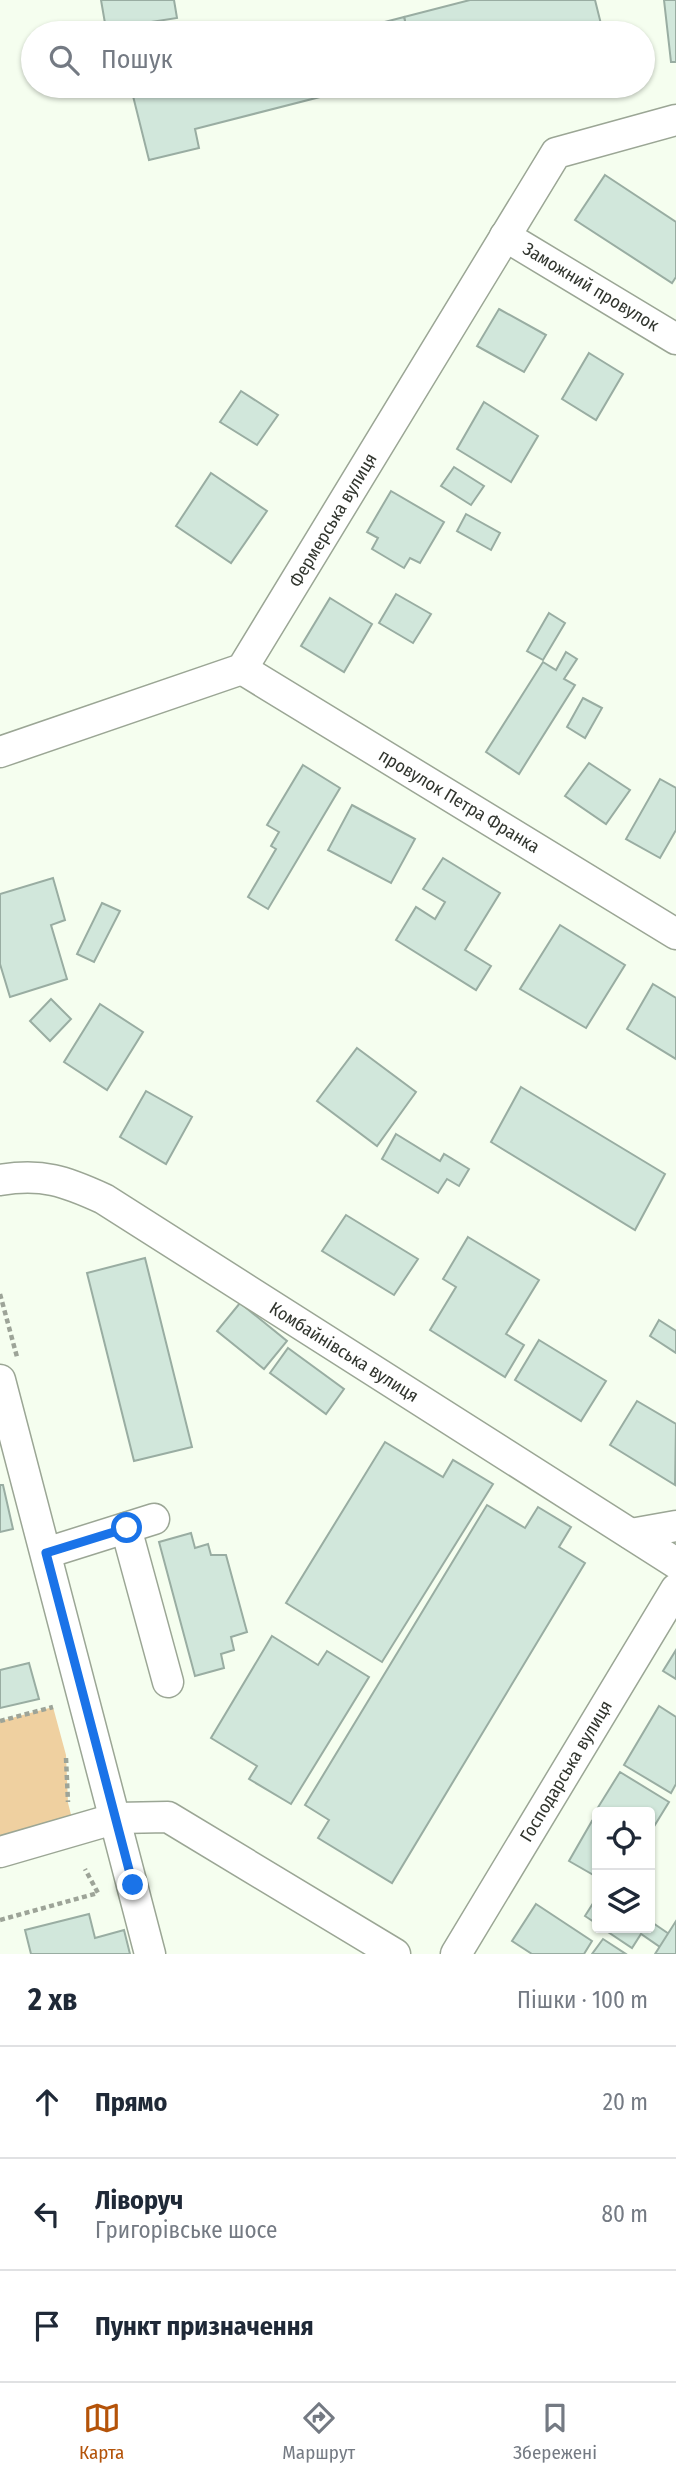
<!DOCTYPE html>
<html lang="uk">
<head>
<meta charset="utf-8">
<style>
	body { margin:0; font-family:"Fira Sans Condensed",sans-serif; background:#f2f2f3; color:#1f2937 }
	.controls { position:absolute; right:21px; bottom:21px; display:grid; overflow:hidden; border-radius:7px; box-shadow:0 2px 5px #0004 }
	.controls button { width:63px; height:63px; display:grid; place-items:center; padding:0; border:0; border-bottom:2px solid #e0e1e3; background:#fff; color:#1f2937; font:35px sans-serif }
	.stop { position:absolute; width:21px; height:21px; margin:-16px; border:5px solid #1a73e8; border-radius:50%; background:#fff }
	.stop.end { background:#1a73e8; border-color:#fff; box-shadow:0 2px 7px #0008 }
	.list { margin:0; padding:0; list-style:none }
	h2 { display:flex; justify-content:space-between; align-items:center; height:91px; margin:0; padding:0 28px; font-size:30px }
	h2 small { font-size:23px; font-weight:400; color:#747a83 }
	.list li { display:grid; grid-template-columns:46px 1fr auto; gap:21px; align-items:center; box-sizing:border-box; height:112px; padding:0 28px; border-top:2px solid #e0e1e3 }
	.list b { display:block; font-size:26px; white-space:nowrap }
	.list p { margin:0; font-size:23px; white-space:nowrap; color:#747a83 }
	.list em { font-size:23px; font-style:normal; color:#747a83 }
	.icon { flex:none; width:38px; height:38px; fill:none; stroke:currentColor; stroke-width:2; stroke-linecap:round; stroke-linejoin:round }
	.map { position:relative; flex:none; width:676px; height:1954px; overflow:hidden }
	.search { position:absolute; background:#fff; box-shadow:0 2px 5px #0004; left:21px; right:21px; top:21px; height:77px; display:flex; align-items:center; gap:18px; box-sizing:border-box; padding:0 24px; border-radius:38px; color:#747a83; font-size:26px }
	.sheet { height:427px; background:#fff }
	nav { display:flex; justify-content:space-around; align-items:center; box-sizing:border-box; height:98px; border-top:2px solid #e0e1e3; background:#fff; font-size:19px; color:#747a83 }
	nav a { display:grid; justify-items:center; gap:4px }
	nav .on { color:#b45309 }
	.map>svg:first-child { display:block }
	.green { fill:#efd0a0 }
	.building { fill:#d1e7db; stroke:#99ada2; stroke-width:2 }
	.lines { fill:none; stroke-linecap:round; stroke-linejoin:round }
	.minor-casing { stroke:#9ba695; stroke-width:33 }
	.path { stroke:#9da498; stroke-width:4.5; stroke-dasharray:5 3.5; stroke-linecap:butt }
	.minor { stroke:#fff; stroke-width:30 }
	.route { stroke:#1a73e8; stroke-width:9 }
	.labels { text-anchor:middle; stroke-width:5; stroke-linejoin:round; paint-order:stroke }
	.street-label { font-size:18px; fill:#31352e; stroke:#fff }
</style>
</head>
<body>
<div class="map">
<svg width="676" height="1954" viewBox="0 0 676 1954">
	<rect width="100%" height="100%" fill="#f5feef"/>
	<!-- green -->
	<path class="green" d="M53 1707 66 1755 68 1803 75 1830 0 1852V1721Z"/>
	<!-- building -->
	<g class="building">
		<path d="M101 0H174L177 18 106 29Z"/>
		<path d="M470 0H595L601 24 565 33H408L404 17Z"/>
		<path d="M664 0H676V62H671Z"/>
		<path d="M404 17 408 33H342Z"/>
		<path d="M139 86H363L195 129 199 148 149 160 131 88Z"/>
		<path d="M605 175 676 222V277L672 283 575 220Z"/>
		<path d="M499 309 546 335 524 372 477 346Z"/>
		<path d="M589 353 623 374 596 420 562 399Z"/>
		<path d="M241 391 278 415 257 445 220 422Z"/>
		<path d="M484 402 538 436 511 482 457 449Z"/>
		<path d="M454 467 484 486 471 505 441 486Z"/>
		<path d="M211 473 267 511 231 563 176 526Z"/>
		<path d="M391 491 444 522 420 563 410 558 404 568 372 549 378 538 367 532Z"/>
		<path d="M466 514 500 533 491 550 457 531Z"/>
		<path d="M396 594 431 614 413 643 379 623Z"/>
		<path d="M330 598 372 624 344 672 301 646Z"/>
		<path d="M549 613 565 623 543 660 527 651Z"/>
		<path d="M566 652 577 659 564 679 575 685 519 774 486 752 543 662 556 670Z"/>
		<path d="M583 698 602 708 585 738 567 727Z"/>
		<path d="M589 763 630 790 606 824 565 796Z"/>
		<path d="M303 765 340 788 268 909 248 897 276 849 271 846 279 832 267 825Z"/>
		<path d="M660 779 676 788V830L660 858 626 839Z"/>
		<path d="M352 805 415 839 391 883 328 850Z"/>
		<path d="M443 858 500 893 465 950 491 966 476 990 396 940 416 907 435 919 445 902 423 889Z"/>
		<path d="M53 878 65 920 51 925 67 979 10 997 0 964V894Z"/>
		<path d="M102 903 120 911 94 962 77 954Z"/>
		<path d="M560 925 625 965 586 1028 520 989Z"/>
		<path d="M653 984 676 998V1059L627 1029Z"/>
		<path d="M51 999 71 1019 50 1041 30 1021Z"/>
		<path d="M100 1004 143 1032 107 1090 64 1062Z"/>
		<path d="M357 1048 416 1092 377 1146 317 1101Z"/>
		<path d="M521 1087 665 1174 635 1230 491 1142Z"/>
		<path d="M146 1091 192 1117 166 1164 120 1137Z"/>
		<path d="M396 1134 440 1161 444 1154 469 1169 459 1186 447 1179 438 1193 382 1159Z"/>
		<path d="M346 1215 418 1259 394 1295 322 1251Z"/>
		<path d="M468 1237 539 1280 506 1334 524 1345 505 1377 430 1330 456 1287 443 1279Z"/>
		<path d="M145 1258 192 1447 134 1461 87 1273Z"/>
		<path d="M240 1303 287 1341 264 1369 217 1331Z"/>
		<path d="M659 1320 676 1331V1353L650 1336Z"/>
		<path d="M539 1340 606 1381 581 1421 515 1380Z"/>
		<path d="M288 1348 344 1389 326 1414 270 1373Z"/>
		<path d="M637 1401 676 1424 675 1485 610 1445Z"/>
		<path d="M385 1442 443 1477 453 1460 493 1484 382 1662 286 1603Z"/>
		<path d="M0 1485H3L13 1529 0 1532Z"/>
		<path d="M487 1505 525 1528 538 1507 571 1527 559 1547 585 1563 392 1883 318 1838 329 1820 305 1805Z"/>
		<path d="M191 1533 195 1548 208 1544 211 1555H226L247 1632 231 1637 234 1650 221 1654 224 1668 195 1676 159 1542Z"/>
		<path d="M272 1636 318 1665 327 1651 369 1677 291 1804 249 1779 257 1766 211 1738Z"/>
		<path d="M676 1650V1679L663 1671Z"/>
		<path d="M29 1663 39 1699 0 1708V1670Z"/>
		<path d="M659 1706 676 1717V1784L671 1793 624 1765Z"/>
		<path d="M620 1772 669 1802 650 1833V1812H603L597 1809Z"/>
		<path d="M592 1821 597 1824V1877L569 1861Z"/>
		<path d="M597 1897V1924L585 1916Z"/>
		<path d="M536 1904 592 1941 584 1954H532L512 1941Z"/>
		<path d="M89 1914 95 1938 124 1930 130 1954H31L25 1930Z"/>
		<path d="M650 1921 672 1936 663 1949 641 1934 632 1948 602 1928H650Z"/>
		<path d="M676 1921V1954H655Z"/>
		<path d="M603 1939 626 1954H592Z"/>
	</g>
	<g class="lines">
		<!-- minor casing -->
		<g class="minor-casing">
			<g id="minor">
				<path d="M505 236 676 339"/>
				<path d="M242 669 676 934"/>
				<path d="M0 752 242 669 556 153 676 120"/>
				<path d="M0 1180C42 1173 65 1181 104 1199L676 1563"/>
				<path d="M0 1380 150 1954"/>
				<path d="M126 1528 168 1682"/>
				<path d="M631 1534 676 1526"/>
				<path d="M46 1553 154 1519"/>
				<path d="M0 1852 117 1818 168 1817 395 1954"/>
				<path d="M456 1954 676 1589"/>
			</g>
		</g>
		<!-- path -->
		<g class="path">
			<path d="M0 1294 17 1357"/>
			<path d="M0 1721 53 1707"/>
			<path d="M66 1758 68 1802"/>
			<path d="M0 1920 98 1893 85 1869"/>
		</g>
		<!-- minor -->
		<use href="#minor" class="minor"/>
	</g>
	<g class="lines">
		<!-- route -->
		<path class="route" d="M127 1528 46 1553 133 1885"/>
	</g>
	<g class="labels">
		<!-- street labels -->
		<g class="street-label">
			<text transform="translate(591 287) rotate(31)" y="6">Заможний провулок</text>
			<text transform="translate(333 520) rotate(-59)" y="6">Фермерська вулиця</text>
			<text transform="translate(459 801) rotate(31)" y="6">провулок Петра Франка</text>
			<text transform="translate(344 1352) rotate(32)" y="6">Комбайнівська вулиця</text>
			<text transform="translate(566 1771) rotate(-59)" y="6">Господарська вулиця</text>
		</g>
	</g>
</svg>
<div class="controls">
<button><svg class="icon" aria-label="locate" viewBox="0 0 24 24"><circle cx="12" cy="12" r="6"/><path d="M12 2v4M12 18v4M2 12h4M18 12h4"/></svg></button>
<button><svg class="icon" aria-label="layers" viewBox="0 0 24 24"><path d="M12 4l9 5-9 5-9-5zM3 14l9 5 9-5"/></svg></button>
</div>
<div class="stop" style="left:127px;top:1528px"></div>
<div class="stop end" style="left:133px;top:1885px"></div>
<div class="search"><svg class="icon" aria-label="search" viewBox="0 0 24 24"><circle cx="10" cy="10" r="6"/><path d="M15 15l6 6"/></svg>Пошук</div>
</div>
<section class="sheet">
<h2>2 хв<small>Пішки · 100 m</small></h2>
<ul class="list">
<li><svg class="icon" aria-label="ahead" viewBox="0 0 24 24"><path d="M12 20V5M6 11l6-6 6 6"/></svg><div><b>Прямо</b></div><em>20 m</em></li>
<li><svg class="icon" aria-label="left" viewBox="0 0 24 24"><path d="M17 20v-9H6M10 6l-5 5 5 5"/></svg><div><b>Ліворуч</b><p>Григорівське шосе</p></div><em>80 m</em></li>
<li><svg class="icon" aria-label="arrive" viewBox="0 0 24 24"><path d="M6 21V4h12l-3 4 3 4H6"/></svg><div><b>Пункт призначення</b></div></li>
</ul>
</section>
<nav>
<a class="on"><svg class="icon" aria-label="map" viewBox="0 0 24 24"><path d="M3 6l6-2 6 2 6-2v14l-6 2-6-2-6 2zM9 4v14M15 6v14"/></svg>Карта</a>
<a><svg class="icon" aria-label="directions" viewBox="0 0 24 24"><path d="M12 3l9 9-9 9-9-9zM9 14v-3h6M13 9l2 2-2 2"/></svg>Маршрут</a>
<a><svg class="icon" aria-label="saved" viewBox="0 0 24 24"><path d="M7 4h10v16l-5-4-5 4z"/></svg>Збережені</a>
</nav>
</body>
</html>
